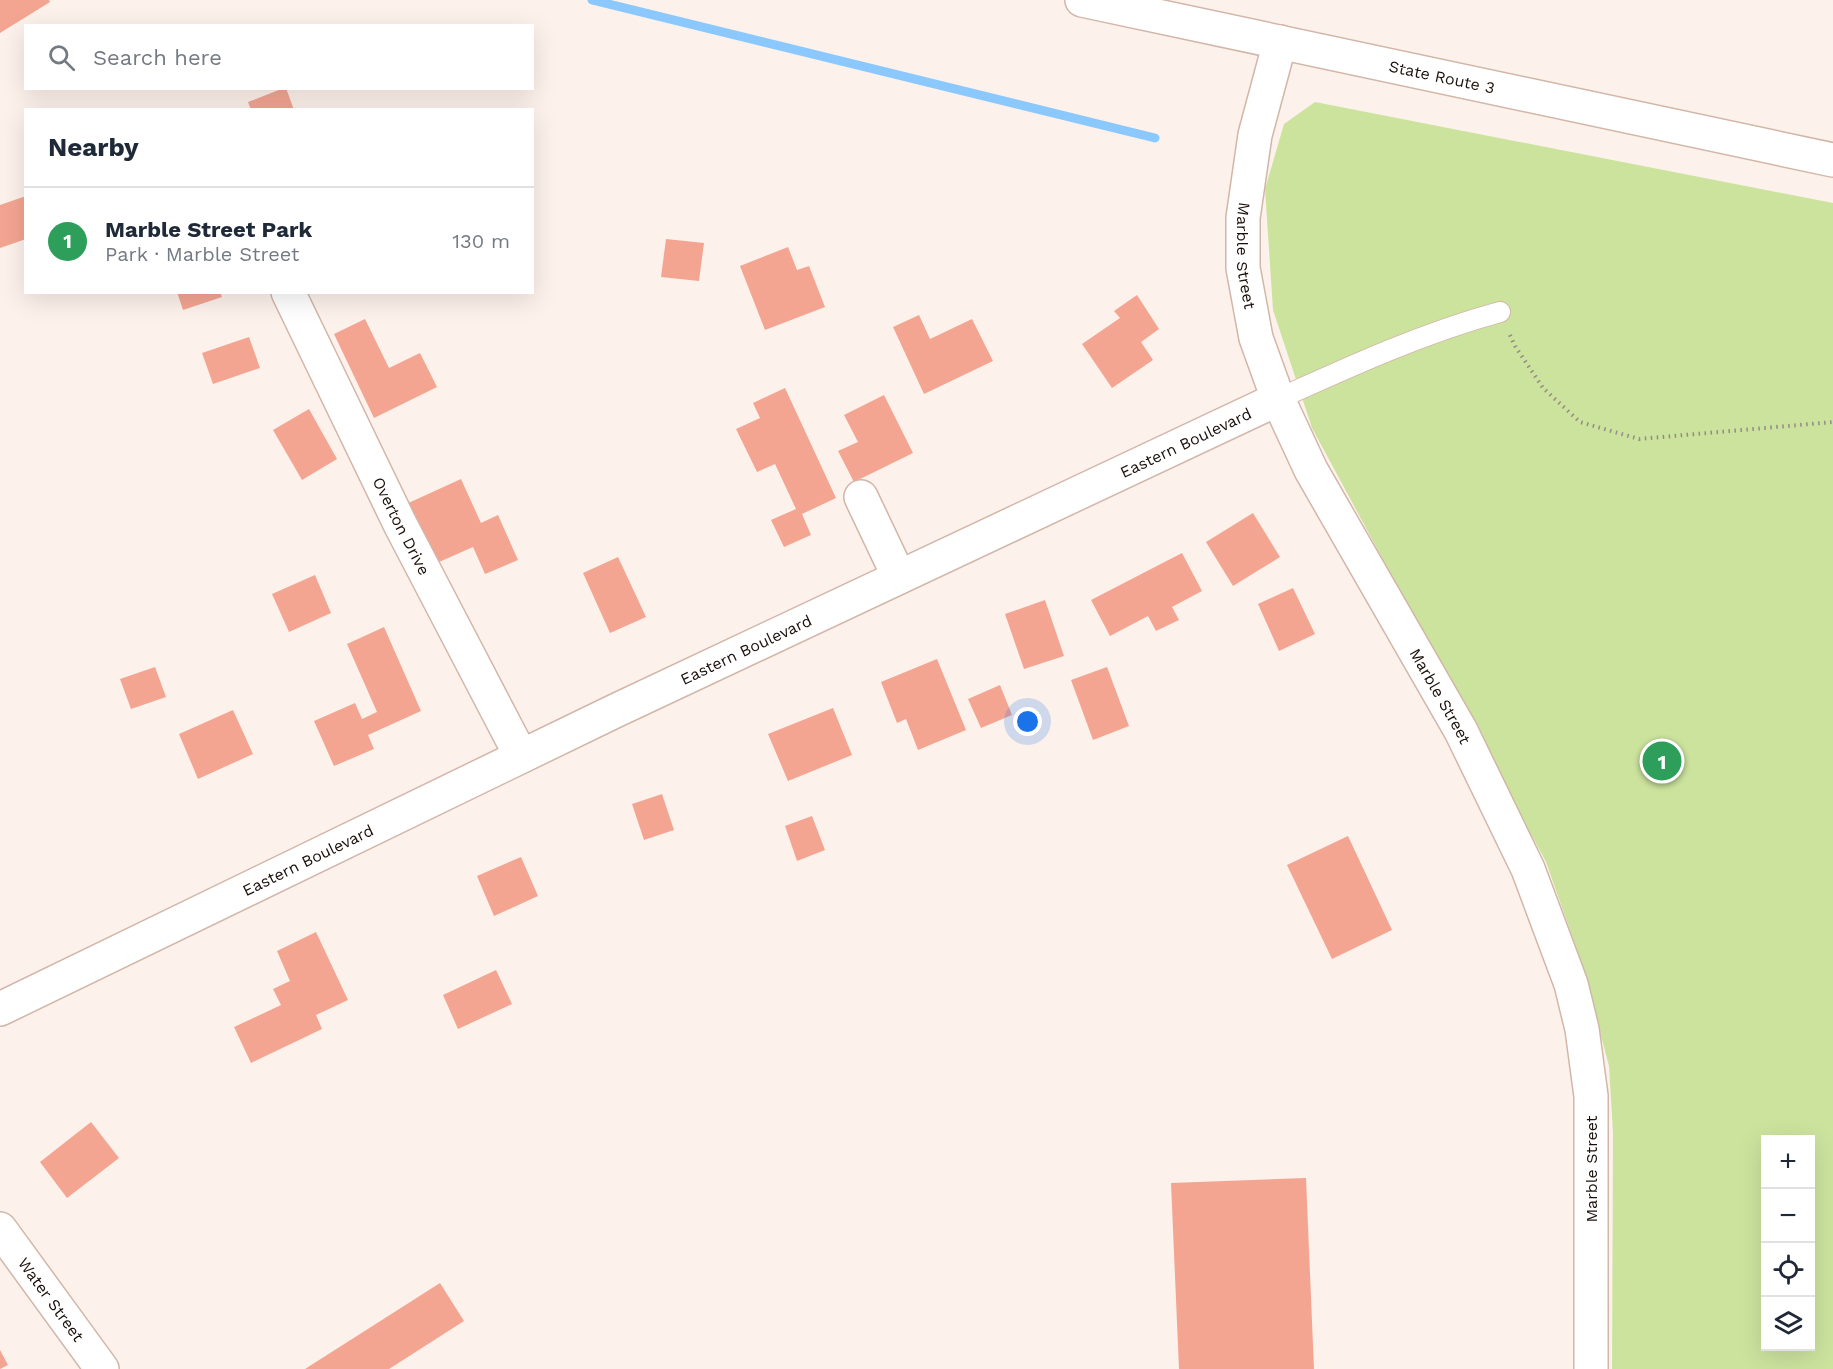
<!DOCTYPE html>
<html lang="en">
<head>
<meta charset="utf-8">
<style>
	body { margin:0; font-family:"Work Sans",sans-serif; background:#f2f2f3; color:#1f2937 }
	.controls { position:absolute; right:18px; bottom:18px; display:grid; overflow:hidden; border-radius:0px; box-shadow:0 6px 24px #0002 }
	.controls button { width:54px; height:54px; display:grid; place-items:center; padding:0; border:0; border-bottom:2px solid #e0e1e3; background:#fff; color:#1f2937; font:30px sans-serif }
	.you { position:absolute; left:1028px; top:722px; width:21px; height:21px; margin:-15px; border:4px solid #fff; border-radius:50%; background:#1a73e8; box-shadow:0 0 0 9px #1a73e833 }
	.badge { display:grid; place-items:center; width:39px; height:39px; border-radius:50%; background:#111827; color:#fff; font-size:20px; font-weight:700 }
	.pin { position:absolute; translate:-50% -50%; border:3px solid #fff; box-shadow:0 2px 6px #0006 }
	.list { margin:0; padding:0; list-style:none }
	h2 { display:flex; justify-content:space-between; align-items:center; height:78px; margin:0; padding:0 24px; font-size:26px }
	h2 small { font-size:20px; font-weight:400; color:#747a83 }
	.list li { display:grid; grid-template-columns:39px 1fr auto; gap:18px; align-items:center; box-sizing:border-box; height:108px; padding:0 24px; border-top:2px solid #e0e1e3 }
	.list b { display:block; font-size:22px; white-space:nowrap }
	.list p { margin:0; font-size:20px; white-space:nowrap; color:#747a83 }
	.list em { font-size:20px; font-style:normal; color:#747a83 }
	.icon { flex:none; width:33px; height:33px; fill:none; stroke:currentColor; stroke-width:2; stroke-linecap:round; stroke-linejoin:round }
	.map { position:relative; flex:none; width:1833px; height:1369px; overflow:hidden }
	.search { position:absolute; background:#fff; box-shadow:0 6px 24px #0002; left:24px; top:24px; width:510px; height:66px; display:flex; align-items:center; gap:15px; box-sizing:border-box; padding:0 21px; border-radius:0px; color:#747a83; font-size:22px }
	.panel { position:absolute; background:#fff; box-shadow:0 6px 24px #0002; left:24px; top:108px; width:510px; height:186px; border-radius:0px }
	.map>svg:first-child { display:block }
	.green { fill:#cce39e; fill-rule:evenodd }
	.lines { fill:none; stroke-linecap:round; stroke-linejoin:round }
	.stream { stroke:#8bc8fd; stroke-width:9 }
	.building { fill:#f4a592 }
	.service-casing { stroke:#d2b6a8; stroke-width:22 }
	.minor-casing { stroke:#d2b6a8; stroke-width:36 }
	.primary-casing { stroke:#d2b6a8; stroke-width:36 }
	.path { stroke:#958a85; stroke-width:4; stroke-dasharray:1.5 4.5; stroke-linecap:butt }
	.service { stroke:#fff; stroke-width:20 }
	.minor { stroke:#fff; stroke-width:33 }
	.primary { stroke:#fff; stroke-width:33 }
	.labels { text-anchor:middle; stroke-width:4.5; stroke-linejoin:round; paint-order:stroke }
	.street-label { font-size:16px; fill:#190f0a; stroke:#fff }
</style>
</head>
<body>
<div class="map">
<svg width="1833" height="1369" viewBox="0 0 1833 1369">
	<rect width="100%" height="100%" fill="#fdf1eb"/>
	<!-- green -->
	<path class="green" d="M1315 102 1833 203V1369H1612L1613 1133 1609 1066 1582 964 1546 862 1312 428 1273 310 1265 189 1284 124ZM1766 1140H1810V1346H1766Z"/>
	<g class="lines">
		<!-- stream -->
		<path class="stream" d="M592 0 1155 138"/>
	</g>
	<!-- building -->
	<g class="building">
		<path d="M0 0H49L50 2 0 33Z"/>
		<path d="M284 88H286L294 110H251L248 102Z"/>
		<path d="M26 196V239L0 248V205Z"/>
		<path d="M666 239 704 243 699 281 661 277Z"/>
		<path d="M788 247 797 270 809 266 825 307 765 330 740 266Z"/>
		<path d="M177 292H220L222 297 183 310Z"/>
		<path d="M1137 295 1159 329 1141 342 1153 360 1112 388 1082 344 1120 318 1114 311Z"/>
		<path d="M919 315 930 339 972 319 993 361 924 394 893 327Z"/>
		<path d="M365 319 389 368 420 353 437 387 374 418 334 334Z"/>
		<path d="M249 337 260 368 213 384 202 353Z"/>
		<path d="M785 388 836 498 802 514 811 535 784 547 771 520 796 509 775 464 757 472 736 429 760 418 753 403Z"/>
		<path d="M884 395 913 453 854 482 838 451 858 442 844 415Z"/>
		<path d="M309 409 337 459 302 480 273 430Z"/>
		<path d="M461 479 481 523 498 515 518 560 485 574 473 547 430 566 404 505Z"/>
		<path d="M1253 513 1280 557 1233 586 1206 542Z"/>
		<path d="M1182 553 1202 591 1172 607 1179 620 1156 631 1148 616 1110 636 1091 600Z"/>
		<path d="M618 557 646 617 610 633 583 573Z"/>
		<path d="M315 575 331 613 289 632 272 594Z"/>
		<path d="M1293 588 1315 634 1279 651 1258 604Z"/>
		<path d="M1045 600 1064 656 1024 669 1005 614Z"/>
		<path d="M384 627 421 711 368 735 374 749 334 766 314 721 355 703 362 719 377 712 347 644Z"/>
		<path d="M937 659 966 730 918 750 906 719 897 723 881 682Z"/>
		<path d="M155 667 166 697 131 709 120 679Z"/>
		<path d="M1107 667 1129 726 1093 740 1071 680Z"/>
		<path d="M1000 685 1012 715 981 728 968 699Z"/>
		<path d="M833 708 852 755 788 781 768 734Z"/>
		<path d="M233 710 253 754 198 779 179 734Z"/>
		<path d="M662 794 674 830 644 840 632 804Z"/>
		<path d="M812 816 825 850 797 861 785 826Z"/>
		<path d="M1348 836 1392 930 1332 959 1287 865Z"/>
		<path d="M521 857 538 896 494 916 477 876Z"/>
		<path d="M316 932 348 1000 316 1015 322 1029 251 1063 234 1027 281 1005 273 989 290 981 277 951Z"/>
		<path d="M496 970 512 1004 458 1029 443 995Z"/>
		<path d="M91 1122 119 1158 67 1198 40 1162Z"/>
		<path d="M1306 1178 1314 1369H1179L1171 1183Z"/>
		<path d="M440 1283 464 1321 389 1369H305Z"/>
		<path d="M0 1350 8 1365 0 1369Z"/>
	</g>
	<g class="lines">
		<!-- service casing -->
		<g class="service-casing">
			<path id="service" d="M1278 399C1351 366 1423 333 1500 312"/>
		</g>
		<!-- minor casing -->
		<g class="minor-casing">
			<g id="minor">
				<path id="s1" d="M1280 42 1255 135 1243 218V268L1256 338 1278 399 1311 470 1461 731 1528 869 1571 984 1582 1029 1591 1096V1369"/>
				<path id="s2" d="M288 292 400 524 521 756"/>
				<path d="M861 497 899 577"/>
				<path id="s3" d="M0 1009 617 710 1278 399"/>
				<path id="s4" d="M0 1229 102 1369"/>
			</g>
		</g>
		<!-- primary casing -->
		<g class="primary-casing">
			<g id="primary">
				<path id="s5" d="M1082 0 1833 160"/>
			</g>
		</g>
		<!-- path -->
		<path class="path" d="M1510 335 1515 346 1543 388 1580 422 1639 439 1833 422"/>
		<!-- service -->
		<use href="#service" class="service"/>
		<!-- minor -->
		<use href="#minor" class="minor"/>
		<!-- primary -->
		<use href="#primary" class="primary"/>
	</g>
	<g class="labels">
		<!-- street labels -->
		<g class="street-label">
			<text dy="6" stroke="none"><textPath href="#s5" startOffset="368">State Route 3</textPath></text>
			<text dy="6" stroke="none"><textPath href="#s1" startOffset="218">Marble Street</textPath></text>
			<text dy="6" stroke="none"><textPath href="#s3" startOffset="1314">Eastern Boulevard</textPath></text>
			<text dy="6" stroke="none"><textPath href="#s2" startOffset="260">Overton Drive</textPath></text>
			<text dy="6" stroke="none"><textPath href="#s3" startOffset="828">Eastern Boulevard</textPath></text>
			<text dy="6" stroke="none"><textPath href="#s1" startOffset="705">Marble Street</textPath></text>
			<text dy="6" stroke="none"><textPath href="#s3" startOffset="342">Eastern Boulevard</textPath></text>
			<text transform="translate(1591 1169) rotate(-90)" y="6">Marble Street</text>
			<text dy="6" stroke="none"><textPath href="#s4" startOffset="87">Water Street</textPath></text>
		</g>
	</g>
</svg>
<div class="controls">
<button>+</button>
<button>−</button>
<button><svg class="icon" aria-label="locate" viewBox="0 0 24 24"><circle cx="12" cy="12" r="6"/><path d="M12 2v4M12 18v4M2 12h4M18 12h4"/></svg></button>
<button><svg class="icon" aria-label="layers" viewBox="0 0 24 24"><path d="M12 4l9 5-9 5-9-5zM3 14l9 5 9-5"/></svg></button>
</div>
<div class="you"></div>
<div class="pin badge" style="left:1662px;top:761px;background:#2e9e5b">1</div>
<div class="search"><svg class="icon" aria-label="search" viewBox="0 0 24 24"><circle cx="10" cy="10" r="6"/><path d="M15 15l6 6"/></svg>Search here</div>
<section class="panel">
<h2>Nearby<small></small></h2>
<ul class="list">
<li><span class="badge" style="background:#2e9e5b">1</span><div><b>Marble Street Park</b><p>Park · Marble Street</p></div><em>130 m</em></li>
</ul>
</section>
</div>
</body>
</html>
